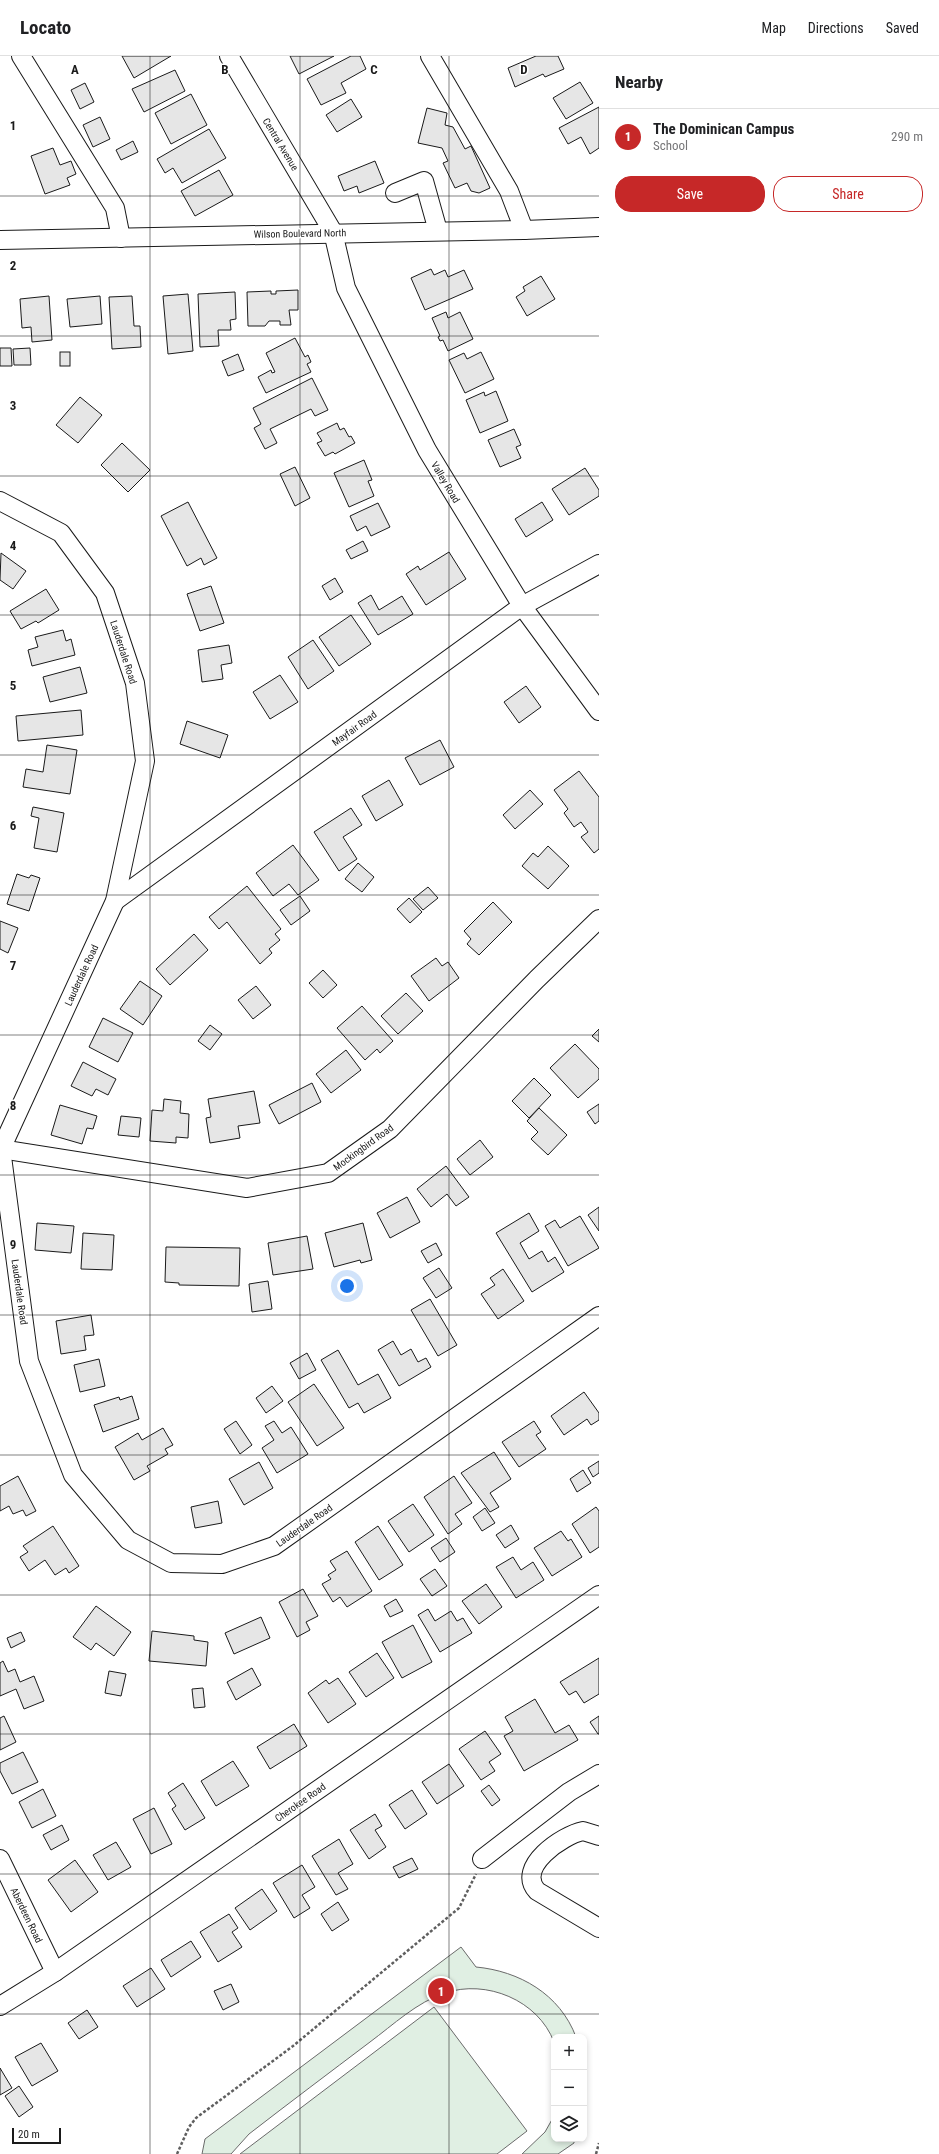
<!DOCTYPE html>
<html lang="en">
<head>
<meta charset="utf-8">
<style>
	body { margin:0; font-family:"Roboto Condensed",sans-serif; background:#f6f6f6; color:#202124 }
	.controls { position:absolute; right:12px; bottom:12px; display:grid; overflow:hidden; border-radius:8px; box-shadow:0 2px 6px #0003 }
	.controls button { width:36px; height:36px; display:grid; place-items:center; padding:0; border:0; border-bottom:1px solid #e0e0e0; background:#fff; color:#202124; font:20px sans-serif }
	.scale { position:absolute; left:12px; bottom:10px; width:49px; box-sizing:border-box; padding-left:4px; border:2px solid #1a1a1a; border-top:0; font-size:11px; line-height:14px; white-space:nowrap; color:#1a1a1a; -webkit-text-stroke:3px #fff; paint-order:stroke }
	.you { position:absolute; left:347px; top:1230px; width:14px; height:14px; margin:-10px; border:3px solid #fff; border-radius:50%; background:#1a73e8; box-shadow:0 0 0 6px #1a73e833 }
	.badge { display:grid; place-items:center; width:26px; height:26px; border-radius:50%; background:#c62828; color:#fff; font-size:13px; font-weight:700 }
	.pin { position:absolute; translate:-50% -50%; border:2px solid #fff; box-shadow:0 1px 4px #0006 }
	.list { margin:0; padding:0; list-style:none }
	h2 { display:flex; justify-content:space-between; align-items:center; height:52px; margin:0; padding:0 16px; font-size:17px }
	h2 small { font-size:13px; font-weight:400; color:#757577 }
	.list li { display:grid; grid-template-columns:26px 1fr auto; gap:12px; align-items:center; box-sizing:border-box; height:56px; padding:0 16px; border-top:1px solid #e0e0e0 }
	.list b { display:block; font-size:15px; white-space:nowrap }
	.list p { margin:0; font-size:13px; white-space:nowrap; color:#757577 }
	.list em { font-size:13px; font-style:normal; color:#757577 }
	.actions { display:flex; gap:8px; padding:12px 16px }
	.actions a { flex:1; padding:9px 0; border:1px solid #c62828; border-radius:16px; text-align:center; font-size:14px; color:#c62828 }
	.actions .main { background:#c62828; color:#fff }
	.icon { flex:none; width:22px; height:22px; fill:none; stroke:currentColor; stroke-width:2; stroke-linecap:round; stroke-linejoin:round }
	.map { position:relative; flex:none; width:599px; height:2098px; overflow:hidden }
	header { display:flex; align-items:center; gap:24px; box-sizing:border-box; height:56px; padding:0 20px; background:#fff; border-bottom:1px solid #e0e0e0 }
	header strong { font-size:19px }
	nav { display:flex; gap:22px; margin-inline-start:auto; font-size:14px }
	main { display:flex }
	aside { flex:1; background:#fff }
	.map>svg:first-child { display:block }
	.green { fill:#e0efe3; stroke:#6a6a6a }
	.building { fill:#e6e6e6; stroke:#1a1a1a }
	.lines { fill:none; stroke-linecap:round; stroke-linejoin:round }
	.minor-casing { stroke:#1a1a1a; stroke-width:20 }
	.path { stroke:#5f5f5f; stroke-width:2.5; stroke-dasharray:3 2; stroke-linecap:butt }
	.minor { stroke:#fff; stroke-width:18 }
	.grid { fill:none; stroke:#1a1a1a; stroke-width:1; stroke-opacity:0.55 }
	.labels { text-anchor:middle; stroke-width:3; stroke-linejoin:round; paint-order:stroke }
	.street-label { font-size:10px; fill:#1a1a1a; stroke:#fff }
	.grid-label { font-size:13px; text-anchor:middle; font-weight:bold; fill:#1a1a1a; stroke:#fff; stroke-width:3; stroke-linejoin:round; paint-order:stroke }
</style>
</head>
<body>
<header>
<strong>Locato</strong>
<nav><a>Map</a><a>Directions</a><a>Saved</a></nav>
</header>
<main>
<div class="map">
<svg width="599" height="2098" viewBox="0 0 599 2098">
	<rect width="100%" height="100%" fill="#fff"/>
	<!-- green -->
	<g class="green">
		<path d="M461 1891 476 1911C519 1915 560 1938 576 1981H554V1986C538 1944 486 1923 445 1937 417 1946 393 1969 370 1986 329 2017 289 2047 249 2078L231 2098H202L205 2083Z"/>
		<path d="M434 1951 527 2075 497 2098H240Z"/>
		<path d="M554 2060V2083H574V2087L558 2098H522L545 2076Z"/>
	</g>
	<!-- building -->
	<g class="building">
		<path d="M122 0H171L134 22Z"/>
		<path d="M290 0H334L299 18Z"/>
		<path d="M351 0H360L366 13 341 27 346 37 321 49 307 23Z"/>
		<path d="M536 0H558L564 13 545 21 543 18 515 31 508 12Z"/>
		<path d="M175 14 185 35 144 56 132 33Z"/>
		<path d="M580 26 593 47 566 63 553 42Z"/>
		<path d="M85 27 94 46 80 53 71 34Z"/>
		<path d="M191 38 207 69 171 88 155 57Z"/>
		<path d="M351 43 362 61 337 76 326 59Z"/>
		<path d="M599 51V92L590 98 581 81 568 88 559 72Z"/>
		<path d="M427 52 447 57 445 69 453 71 465 93 471 90 490 132 479 137 471 135 467 127 455 132 443 107 448 105 442 92 418 87Z"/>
		<path d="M100 61 110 83 93 91 83 69Z"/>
		<path d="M209 73 226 102 182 127 173 112 165 117 157 103Z"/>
		<path d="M133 85 138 96 121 104 116 94Z"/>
		<path d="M53 92 60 109 71 105 76 118 67 122 70 129 45 138 31 100Z"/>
		<path d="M375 105 384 127 359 137 357 130 344 135 338 120Z"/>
		<path d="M219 114 233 139 195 160 181 135Z"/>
		<path d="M431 213 434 219 445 214 448 221 464 214 473 233 425 254 411 222Z"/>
		<path d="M541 220 555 243 527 260 516 241 525 235 523 231Z"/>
		<path d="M298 234V254H289L291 269H280V265H269L265 270H248L247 236 271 235V238H276V235Z"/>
		<path d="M235 236 236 263 230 264 231 274H218L219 290 200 291 198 238Z"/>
		<path d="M188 238 193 295 168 298 163 240Z"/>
		<path d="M49 240 52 284 32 286 31 271 22 272 20 243Z"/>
		<path d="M100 240 102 268 70 271 67 243Z"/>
		<path d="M132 240 134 270H140L141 291 112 293 109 241Z"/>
		<path d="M446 256 448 262 460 256 473 283 448 295 443 284 440 285 438 281 440 280 432 262Z"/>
		<path d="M295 282 305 301 308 299 311 306 307 308 311 316 266 337 258 321 271 314 272 317 275 316 266 297Z"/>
		<path d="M0 292H11L12 310H0Z"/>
		<path d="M30 292 31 309H14L13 293Z"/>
		<rect x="60" y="296" width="10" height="14"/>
		<path d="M481 296 494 323 465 337 449 304 464 297 467 303Z"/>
		<path d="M238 298 244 314 228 320 222 305Z"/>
		<path d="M312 322 328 354 315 360 311 353 270 373 277 387 265 393 254 372 261 368 253 352Z"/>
		<path d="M496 335 508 365 480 377 466 344 484 336 485 340Z"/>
		<path d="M80 341 102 359 78 387 56 369Z"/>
		<path d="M337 367 340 374 344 372 349 381 351 380 355 387 335 398 333 396 325 400 317 387 322 385 317 377Z"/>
		<path d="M514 373 521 389 516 391 521 402 500 411 488 384Z"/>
		<path d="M122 387 150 414 128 436 101 409Z"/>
		<path d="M364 404 372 424 368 425 374 440 349 451 334 417Z"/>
		<path d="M295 411 310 442 295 450 280 418Z"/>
		<path d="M585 412 599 434V440L569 459 552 433Z"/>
		<path d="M188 446 217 502 204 509 201 502 187 510 161 460Z"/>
		<path d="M542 446 553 464 526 481 515 463Z"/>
		<path d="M378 447 390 471 371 480 366 470 357 475 350 460Z"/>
		<path d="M363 485 368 495 351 503 346 494Z"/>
		<path d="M449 496 466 523 426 549 406 518 418 510 420 514Z"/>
		<path d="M1 497 26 515 13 533 0 524Z"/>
		<path d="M335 522 343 536 330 544 322 530Z"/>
		<path d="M211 530 224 567 200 575 187 538Z"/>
		<path d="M46 533 59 554 38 567 36 565 21 573 10 555Z"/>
		<path d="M371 539 379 554 402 540 413 558 378 579 358 547Z"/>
		<path d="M351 559 371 588 339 610 319 581Z"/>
		<path d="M63 574 66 585 71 583 75 599 32 610 28 594 38 591 35 581Z"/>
		<path d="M313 584 334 615 308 633 288 601Z"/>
		<path d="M229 589 232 607 221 609 223 623 202 626 198 594Z"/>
		<path d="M80 611 87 637 50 646 43 621Z"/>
		<path d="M280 619 298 646 270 663 253 636Z"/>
		<path d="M526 630 541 651 519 667 504 646Z"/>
		<path d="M81 654 83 679 18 685 16 660Z"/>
		<path d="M187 665 228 679 220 702 180 688Z"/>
		<path d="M440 684 454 711 420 729 405 702Z"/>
		<path d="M47 689 77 694 70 738 23 731 26 713 43 716Z"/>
		<path d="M579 715 599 741V793L594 797 581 781 588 776 581 766 574 771 564 757 568 753 554 734Z"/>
		<path d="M389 724 403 749 376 765 362 740Z"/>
		<path d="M530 734 543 748 515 773 503 759Z"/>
		<path d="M33 751 64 757 57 796 34 792 39 762 31 760Z"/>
		<path d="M351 752 362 769 343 781 357 803 339 815 314 776Z"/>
		<path d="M293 789 319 824 298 839 289 828 273 840 256 817Z"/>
		<path d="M548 790 569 810 548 833 522 810 533 797 538 801Z"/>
		<path d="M358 807 374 821 362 836 345 823Z"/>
		<path d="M17 818 29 822 31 819 40 822 29 855 7 848Z"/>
		<path d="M247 830 281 873 275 878 280 884 269 893 272 897 260 908 227 866 219 873 209 861Z"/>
		<path d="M428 831 438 842 423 854 413 843Z"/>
		<path d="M300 840 310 855 291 869 280 854Z"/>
		<path d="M409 842 422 856 410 867 397 853Z"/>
		<path d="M493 846 512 866 479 899 467 888 471 883 464 875Z"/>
		<path d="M0 865 18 872 8 897 0 893Z"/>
		<path d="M194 878 208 894 170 929 156 913Z"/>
		<path d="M436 902 442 910 448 906 459 922 429 945 411 920Z"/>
		<path d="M323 914 337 929 323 942 309 927Z"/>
		<path d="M140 925 162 940 143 969 120 953Z"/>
		<path d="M256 930 271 949 253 963 238 944Z"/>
		<path d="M406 937 423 955 398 978 381 960Z"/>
		<path d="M362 950 393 985 380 997 377 993 365 1004 337 972Z"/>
		<path d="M103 962 133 977 118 1006 89 991Z"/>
		<path d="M210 969 222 978 210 994 198 985Z"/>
		<path d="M599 973V986L592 980Z"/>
		<path d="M575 988 599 1013V1023L578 1042 550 1012Z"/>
		<path d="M346 994 361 1014 331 1037 316 1018Z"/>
		<path d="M83 1006 116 1023 108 1039 96 1033 92 1040 71 1030Z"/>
		<path d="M534 1022 551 1039 529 1062 512 1045Z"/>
		<path d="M312 1027 321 1046 279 1068 269 1049Z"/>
		<path d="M254 1035 260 1067 238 1070 240 1082 210 1087 206 1062 211 1061 208 1043Z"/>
		<path d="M164 1043 181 1045 180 1057 189 1058 188 1082 176 1081V1087L150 1085 152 1054 163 1055Z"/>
		<path d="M599 1048V1065L595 1068 587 1056Z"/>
		<path d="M60 1049 97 1060 93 1073 87 1072 82 1088 51 1079Z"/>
		<path d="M539 1052 567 1079 548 1099 531 1083 538 1076 527 1065Z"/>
		<path d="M121 1060 141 1062 139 1081 118 1079Z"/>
		<path d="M480 1084 493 1101 470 1119 457 1103Z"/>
		<path d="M446 1110 469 1141 456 1150 447 1138 431 1151 417 1133Z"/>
		<path d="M407 1141 420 1166 390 1182 377 1157Z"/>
		<path d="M599 1151V1175L588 1159Z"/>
		<path d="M529 1157 539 1175 520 1187 529 1203 542 1195 548 1206 555 1201 564 1216 532 1236 496 1177Z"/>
		<path d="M580 1160 599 1192 568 1210 545 1170 555 1164 560 1172Z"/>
		<path d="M37 1167 74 1170 71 1197 35 1194Z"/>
		<path d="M363 1167 372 1204 361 1207 360 1204 334 1211 325 1177Z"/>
		<path d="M83 1177 114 1179 112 1214 81 1213Z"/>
		<path d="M307 1180 313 1213 273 1219 268 1187Z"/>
		<path d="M436 1187 442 1199 428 1207 421 1195Z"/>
		<path d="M166 1191 240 1192 239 1230 179 1229V1227L165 1226Z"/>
		<path d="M439 1212 452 1232 436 1242 423 1222Z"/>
		<path d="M503 1213 524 1245 498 1263 481 1238 495 1229 490 1222Z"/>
		<path d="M268 1225 272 1253 252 1256 249 1228Z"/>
		<path d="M430 1243 457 1289 438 1300 411 1254Z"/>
		<path d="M91 1259 94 1279 84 1280 86 1294 61 1298 56 1265Z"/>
		<path d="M393 1285 401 1299 411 1293 418 1306 426 1302 431 1311 399 1330 378 1294Z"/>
		<path d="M338 1294 358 1329 378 1318 391 1342 364 1357 358 1347 349 1352 321 1304Z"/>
		<path d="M307 1297 316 1314 299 1323 290 1307Z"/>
		<path d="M99 1303 105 1330 80 1336 74 1309Z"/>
		<path d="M314 1328 344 1372 317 1390 288 1346Z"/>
		<path d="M272 1330 283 1345 266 1357 256 1342Z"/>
		<path d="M584 1336 599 1357V1364L591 1369 587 1363 564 1379 551 1360Z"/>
		<path d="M132 1340 139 1363 103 1376 94 1349 119 1341 120 1344Z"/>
		<path d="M236 1365 252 1389 240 1398 224 1373Z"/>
		<path d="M274 1365 282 1377 291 1371 308 1398 277 1417 262 1392 274 1384 265 1370Z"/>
		<path d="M534 1365 541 1376 536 1379 546 1393 519 1411 502 1386Z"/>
		<path d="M163 1372 173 1389 165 1393 168 1398 147 1410 150 1415 134 1424 115 1391 138 1377 142 1384Z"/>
		<path d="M494 1396 511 1423 490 1437 499 1451 490 1456 461 1417Z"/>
		<path d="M599 1405V1417L593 1421 588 1412Z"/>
		<path d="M259 1406 273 1432 244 1449 229 1423Z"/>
		<path d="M583 1414 591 1427 577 1436 570 1423Z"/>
		<path d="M18 1420 36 1455 26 1460 23 1454 13 1458 9 1450 0 1455V1430Z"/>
		<path d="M454 1420 472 1447 455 1458 462 1468 448 1478 424 1441Z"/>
		<path d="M218 1445 222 1467 195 1472 191 1451Z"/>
		<path d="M413 1448 434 1479 409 1496 388 1465Z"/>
		<path d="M596 1451 599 1455V1491L590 1497 572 1468Z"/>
		<path d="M485 1452 495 1467 482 1475 473 1461Z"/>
		<path d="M511 1469 519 1483 505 1492 496 1479Z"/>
		<path d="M53 1470 79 1510 69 1517 66 1512 55 1519 45 1504 29 1515 20 1501 28 1496 23 1490Z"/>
		<path d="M378 1470 403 1509 379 1524 355 1486Z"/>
		<path d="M561 1475 568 1485 571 1483 582 1501 552 1520 534 1492Z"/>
		<path d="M446 1482 455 1496 440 1506 431 1492Z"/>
		<path d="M347 1495 372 1535 347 1551 340 1541 333 1546 322 1528 331 1523 328 1519 336 1514 330 1505Z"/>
		<path d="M513 1501 521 1514 533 1506 544 1524 516 1542 496 1511Z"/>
		<path d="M435 1513 447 1530 432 1540 420 1523Z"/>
		<path d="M486 1528 502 1551 479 1568 462 1545Z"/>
		<path d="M303 1533 318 1560 306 1566 310 1574 297 1581 279 1546Z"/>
		<path d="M396 1543 403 1555 390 1561 384 1550Z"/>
		<path d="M96 1550 131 1576 114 1600 96 1587 91 1594 73 1581Z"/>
		<path d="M428 1553 435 1565 451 1555 457 1565 463 1562 472 1577 440 1596 418 1559Z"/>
		<path d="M261 1561 270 1582 234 1598 225 1577Z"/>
		<path d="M413 1569 432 1606 402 1622 382 1586Z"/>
		<path d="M152 1575 194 1580V1584L208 1586 206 1610 149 1605Z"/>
		<path d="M21 1576 25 1585 11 1592 7 1582Z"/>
		<path d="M377 1597 394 1622 366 1641 349 1616Z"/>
		<path d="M599 1602V1638L584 1647 576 1635 569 1639 560 1626Z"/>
		<path d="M3 1605 8 1616 15 1613 20 1626 34 1620 44 1645 24 1653 16 1633 0 1640V1607Z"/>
		<path d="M252 1612 261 1629 236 1644 227 1626Z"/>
		<path d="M109 1615 126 1618 121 1640 105 1637Z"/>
		<path d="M338 1622 356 1648 328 1667 308 1637 326 1624 329 1628Z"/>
		<path d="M203 1632 205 1651 194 1652 192 1633Z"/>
		<path d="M535 1643 555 1677 569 1669 578 1684 524 1715 504 1680 513 1675 505 1661Z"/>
		<path d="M4 1660 16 1686 0 1694V1662Z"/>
		<path d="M599 1660V1678H598L590 1666Z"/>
		<path d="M294 1668 307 1690 270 1713 257 1691Z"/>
		<path d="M485 1675 501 1698 489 1706 495 1715 481 1724 459 1693Z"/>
		<path d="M23 1696 38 1726 12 1738 0 1715V1707Z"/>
		<path d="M233 1705 249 1730 216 1750 201 1725Z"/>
		<path d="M449 1708 464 1730 437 1748 422 1726Z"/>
		<path d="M183 1727 205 1762 185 1774 172 1753 176 1750 168 1737Z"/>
		<path d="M489 1729 500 1744 492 1750 481 1735Z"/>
		<path d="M43 1733 56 1760 32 1772 19 1746Z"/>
		<path d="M412 1734 427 1758 405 1773 389 1749Z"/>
		<path d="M154 1752 172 1788 151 1798 133 1763Z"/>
		<path d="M375 1758 382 1770 375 1774 386 1791 369 1803 350 1774Z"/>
		<path d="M62 1769 69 1784 51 1794 43 1779Z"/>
		<path d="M339 1783 353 1808 338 1817 348 1833 336 1839 312 1800Z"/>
		<path d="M116 1786 131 1811 108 1824 93 1799Z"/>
		<path d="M412 1802 418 1813 399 1822 393 1811Z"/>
		<path d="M75 1804 98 1836 71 1856 48 1824Z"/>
		<path d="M302 1809 315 1831 302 1839 310 1852 294 1862 273 1827Z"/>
		<path d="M262 1833 277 1855 250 1874 235 1852Z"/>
		<path d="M338 1846 349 1864 332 1875 321 1858Z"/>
		<path d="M229 1858 238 1872 232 1876 242 1891 218 1906 200 1876Z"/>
		<path d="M191 1885 201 1901 171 1921 161 1904Z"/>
		<path d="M151 1912 165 1933 137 1951 123 1930Z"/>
		<path d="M231 1928 239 1946 223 1954 214 1935Z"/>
		<path d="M87 1954 98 1971 79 1983 68 1967Z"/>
		<path d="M41 1987 58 2015 32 2030 15 2001Z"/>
		<path d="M0 2012 12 2032 0 2039Z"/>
		<path d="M19 2030 33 2051 19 2061 5 2040Z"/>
	</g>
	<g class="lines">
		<!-- minor casing -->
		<g class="minor-casing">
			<g id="minor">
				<path d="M21 0 115 152 121 182"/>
				<path d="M229 0 333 176 346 232 427 394 522 550 599 655"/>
				<path d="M430 0 509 135 524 174"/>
				<path d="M395 137 424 125 438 175"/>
				<path d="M0 184 524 174 599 171"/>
				<path d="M0 445 61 477 105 537 135 627 145 705 115 845 1 1093 29 1305 73 1419 128 1484 171 1507 222 1508 274 1490 599 1260"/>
				<path d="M115 845 522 550 599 508"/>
				<path d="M0 1093 247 1132 328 1117 390 1073 537 923 599 863"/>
				<path d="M599 1780 583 1775C563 1779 515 1811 537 1835L599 1872"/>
				<path d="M0 1803 55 1916"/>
				<path d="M482 1803 569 1736 599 1718"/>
				<path d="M0 1950 55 1916 599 1539"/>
			</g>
		</g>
		<!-- path -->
		<g class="path">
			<path d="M177 2098 189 2071 196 2062 293 1990 459 1852 476 1818"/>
			<path d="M596 2098 599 2087"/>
		</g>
		<!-- minor -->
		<use href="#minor" class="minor"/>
	</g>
	<!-- grid -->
	<path class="grid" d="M150 0V2098M300 0V2098M449 0V2098M0 140H599M0 280H599M0 420H599M0 559H599M0 699H599M0 839H599M0 979H599M0 1119H599M0 1259H599M0 1399H599M0 1539H599M0 1678H599M0 1818H599M0 1958H599"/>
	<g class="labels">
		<!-- street labels -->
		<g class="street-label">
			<text transform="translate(281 88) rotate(59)" y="4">Central Avenue</text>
			<text transform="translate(300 177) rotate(-1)" y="4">Wilson Boulevard North</text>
			<text transform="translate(446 426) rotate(59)" y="4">Valley Road</text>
			<text transform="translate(124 596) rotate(72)" y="4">Lauderdale Road</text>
			<text transform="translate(354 672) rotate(-36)" y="4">Mayfair Road</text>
			<text transform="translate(81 919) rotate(-65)" y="4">Lauderdale Road</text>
			<text transform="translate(363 1091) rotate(-36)" y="4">Mockingbird Road</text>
			<text transform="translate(20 1236) rotate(82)" y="4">Lauderdale Road</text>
			<text transform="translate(304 1469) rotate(-35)" y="4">Lauderdale Road</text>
			<text transform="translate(300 1746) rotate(-35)" y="4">Cherokee Road</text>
			<text transform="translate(27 1859) rotate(64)" y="4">Aberdeen Road</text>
		</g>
	</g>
	<g class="grid-label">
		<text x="75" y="18">A</text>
		<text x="225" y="18">B</text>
		<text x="374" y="18">C</text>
		<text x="524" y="18">D</text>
		<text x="13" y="74">1</text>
		<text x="13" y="214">2</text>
		<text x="13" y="354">3</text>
		<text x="13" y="494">4</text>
		<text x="13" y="634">5</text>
		<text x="13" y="774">6</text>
		<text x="13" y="914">7</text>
		<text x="13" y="1054">8</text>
		<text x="13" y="1193">9</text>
	</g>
</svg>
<div class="controls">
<button>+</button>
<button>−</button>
<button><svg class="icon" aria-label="layers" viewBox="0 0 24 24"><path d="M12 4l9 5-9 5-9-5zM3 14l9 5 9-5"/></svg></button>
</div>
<div class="scale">20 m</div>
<div class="you"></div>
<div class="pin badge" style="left:441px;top:1935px">1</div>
</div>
<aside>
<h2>Nearby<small></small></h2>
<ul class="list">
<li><span class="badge">1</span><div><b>The Dominican Campus</b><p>School</p></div><em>290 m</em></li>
</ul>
<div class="actions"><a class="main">Save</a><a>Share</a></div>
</aside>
</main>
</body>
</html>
